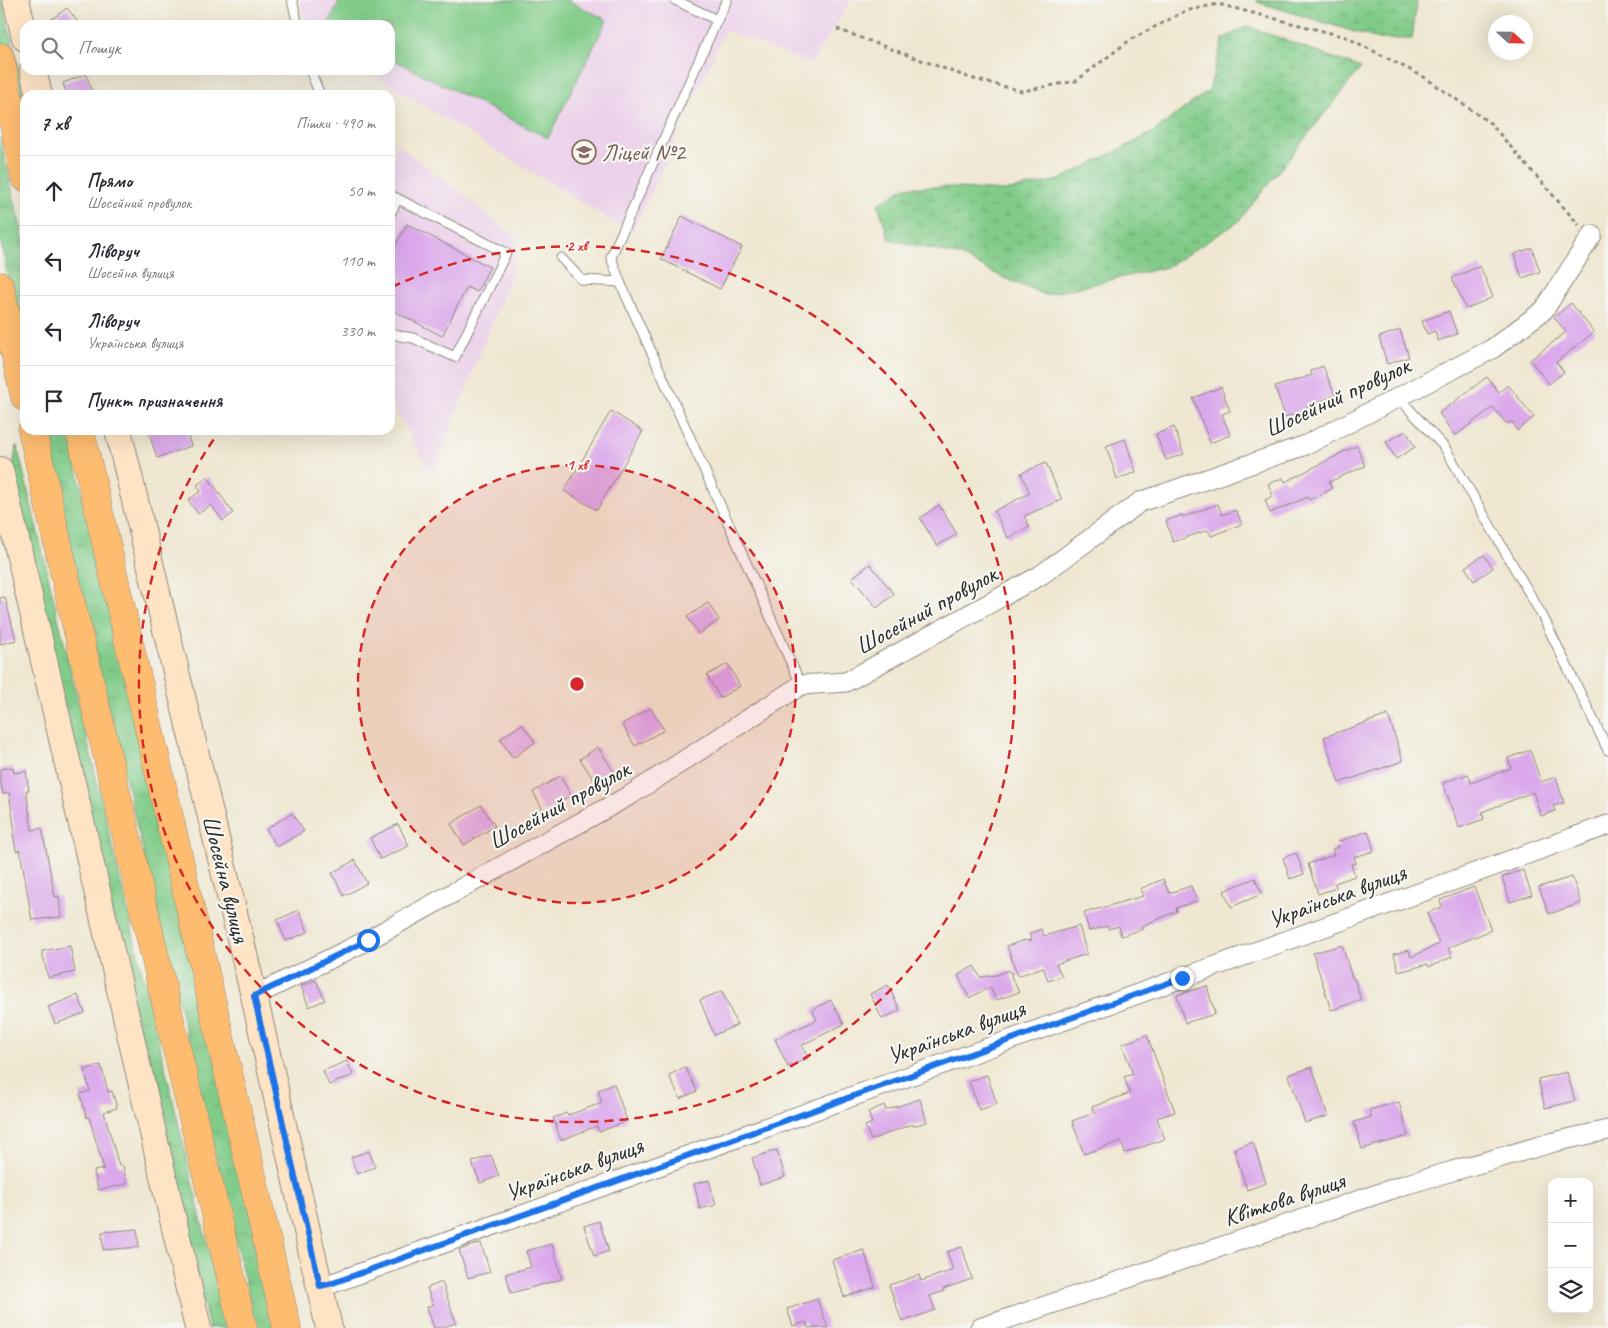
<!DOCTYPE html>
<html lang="uk">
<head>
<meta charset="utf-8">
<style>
	body { margin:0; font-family:Caveat,sans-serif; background:#f2f2f3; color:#2b2b33 }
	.controls { position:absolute; right:15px; bottom:15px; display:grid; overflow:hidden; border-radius:10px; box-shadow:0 5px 20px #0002 }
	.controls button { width:45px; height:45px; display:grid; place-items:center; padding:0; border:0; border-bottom:1px solid #e1e1e2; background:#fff; color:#2b2b33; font:25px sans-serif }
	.compass { position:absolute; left:1488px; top:15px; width:45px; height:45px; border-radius:50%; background:#fff; box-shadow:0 5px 20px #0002; rotate:112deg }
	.stop { position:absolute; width:15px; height:15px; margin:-11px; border:4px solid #1a73e8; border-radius:50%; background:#fff }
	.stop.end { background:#1a73e8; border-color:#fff; box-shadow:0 1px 5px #0008 }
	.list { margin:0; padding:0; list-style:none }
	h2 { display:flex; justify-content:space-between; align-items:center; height:65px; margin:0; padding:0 20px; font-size:21px }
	h2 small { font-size:16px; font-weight:400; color:#7c7c81 }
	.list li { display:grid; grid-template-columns:32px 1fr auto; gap:15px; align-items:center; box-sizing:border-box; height:70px; padding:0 20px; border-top:1px solid #e1e1e2 }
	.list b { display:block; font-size:19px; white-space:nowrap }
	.list p { margin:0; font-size:16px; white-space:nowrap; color:#7c7c81 }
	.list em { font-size:16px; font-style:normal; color:#7c7c81 }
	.icon { flex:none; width:28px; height:28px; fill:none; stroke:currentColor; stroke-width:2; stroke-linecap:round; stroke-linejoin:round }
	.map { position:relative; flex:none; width:1608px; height:1328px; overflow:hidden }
	.search { position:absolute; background:#fff; box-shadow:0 5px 20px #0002; left:20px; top:20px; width:375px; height:55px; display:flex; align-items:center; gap:12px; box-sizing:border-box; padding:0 18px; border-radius:15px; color:#7c7c81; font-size:19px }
	.panel { position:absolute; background:#fff; box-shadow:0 5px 20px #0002; left:20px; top:90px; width:375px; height:345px; border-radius:15px }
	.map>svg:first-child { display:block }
	.built { fill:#ecd1ea }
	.grass { fill:url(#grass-tufts); stroke:#567c5a }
	.wetland { fill:url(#wetland-marsh); stroke:#567c5a }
	.park { fill:#81cc89; stroke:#567c5a }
	.building { fill:#dba8eb }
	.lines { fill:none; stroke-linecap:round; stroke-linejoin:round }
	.lane-casing { stroke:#8d897e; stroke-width:11 }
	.street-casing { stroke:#8d897e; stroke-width:21 }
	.secondary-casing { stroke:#8d897e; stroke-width:28 }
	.highway-casing { stroke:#8d897e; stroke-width:29 }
	.path { stroke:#8d897e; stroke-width:3; stroke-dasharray:4 4; stroke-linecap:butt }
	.lane { stroke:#fff; stroke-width:9 }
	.street { stroke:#fff; stroke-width:19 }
	.secondary { stroke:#fee4c5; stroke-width:26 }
	.highway { stroke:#fdbc6f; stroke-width:28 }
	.route { stroke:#1a73e8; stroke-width:6 }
	.ring { fill:none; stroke:#d62828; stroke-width:2.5; stroke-dasharray:9 6 }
	.labels { text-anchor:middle; stroke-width:4.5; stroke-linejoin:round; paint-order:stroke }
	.education-label { font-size:24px; fill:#785e54; stroke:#f6f6f2; text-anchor:start }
	.street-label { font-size:24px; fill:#2b2b2b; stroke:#f6f6f2 }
	.centre { fill:#d62828; stroke:#f6f6f2; stroke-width:2.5 }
	.ring-label { font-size:15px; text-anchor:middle; font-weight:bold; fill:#d62828; stroke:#f6f6f2; stroke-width:4.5; stroke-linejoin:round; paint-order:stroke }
</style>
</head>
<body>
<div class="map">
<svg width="1608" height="1328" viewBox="0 0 1608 1328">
	<defs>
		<pattern id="grass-tufts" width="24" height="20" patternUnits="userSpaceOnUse" patternTransform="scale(1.25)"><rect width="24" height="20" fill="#81cc89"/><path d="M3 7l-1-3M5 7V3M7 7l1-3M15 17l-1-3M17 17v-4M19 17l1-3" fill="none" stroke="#70af76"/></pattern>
		<pattern id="wetland-marsh" width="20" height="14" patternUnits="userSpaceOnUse" patternTransform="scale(1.25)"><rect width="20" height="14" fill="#81cc89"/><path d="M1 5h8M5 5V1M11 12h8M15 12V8" fill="none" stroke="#70af76"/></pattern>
	</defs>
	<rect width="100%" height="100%" fill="#f6f6f2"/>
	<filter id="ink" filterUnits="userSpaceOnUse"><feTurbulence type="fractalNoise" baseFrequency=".02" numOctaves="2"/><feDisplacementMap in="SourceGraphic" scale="10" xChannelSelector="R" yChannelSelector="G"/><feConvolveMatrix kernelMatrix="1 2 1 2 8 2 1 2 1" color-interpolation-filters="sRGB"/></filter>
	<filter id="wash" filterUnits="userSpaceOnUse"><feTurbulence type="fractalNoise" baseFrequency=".0096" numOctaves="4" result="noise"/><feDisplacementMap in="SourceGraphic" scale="20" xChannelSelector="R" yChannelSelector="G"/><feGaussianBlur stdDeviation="1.12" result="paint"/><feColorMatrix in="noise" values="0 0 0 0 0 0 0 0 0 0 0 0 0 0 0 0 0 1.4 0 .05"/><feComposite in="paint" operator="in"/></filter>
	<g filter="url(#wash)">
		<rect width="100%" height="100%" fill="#efe7d1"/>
		<!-- built -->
		<g class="built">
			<path d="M300 0H851L811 64 725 30 632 233 365 70H390V25H307Z"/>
			<path d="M397 144 518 238 513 270 432 475 390 399V172Z"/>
		</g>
		<!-- grass -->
		<g class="grass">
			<path d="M0 0H2L25 95V144L0 31Z"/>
			<path d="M0 137 25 246V336L20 337 0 238Z"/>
			<path d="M43 430H68L278 1328H256Z"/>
			<path d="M17 445 227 1328H209L10 480Z"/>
		</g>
		<!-- wetland -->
		<g class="wetland">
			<path d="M1257 0H1417L1412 39H1378L1257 2Z"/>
			<path d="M1247 26 1361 68 1238 222 1167 267 1045 295 1002 277 961 256 889 239 878 204 905 187H946L1004 191 1059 180 1152 133 1209 90 1223 39Z"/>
		</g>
		<!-- park -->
		<path class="park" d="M340 0H567L607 20 548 138 390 58V25H328Z"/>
		<g id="blocks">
			<!-- building -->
			<g class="building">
				<path d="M67 8 80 25H44Z"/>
				<path d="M86 74 92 91 83 95H67L63 83Z"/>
				<path d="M682 216 742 247 720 289 661 259Z"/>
				<path d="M407 224 490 267 477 292 467 287 442 336 390 309V256Z"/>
				<path d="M1532 248 1540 272 1522 278 1514 254Z"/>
				<path d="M1480 266 1493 297 1466 309 1452 278Z"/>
				<path d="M1571 303 1594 332 1556 362 1564 372 1549 384 1530 360 1566 332 1554 317Z"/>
				<path d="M1449 311 1457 334 1438 341 1435 331 1427 334 1422 321Z"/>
				<path d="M1400 330 1409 357 1387 364 1379 337Z"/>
				<path d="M1323 366 1335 395 1303 409 1304 411 1285 417 1275 387 1312 375 1311 371Z"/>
				<path d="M1487 377 1499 392 1508 385 1534 417 1517 431 1513 422 1506 423 1493 407 1455 436 1439 413Z"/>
				<path d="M1221 387 1230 411 1222 414 1230 435 1210 443 1193 398Z"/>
				<path d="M611 411 643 431 597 510 564 491Z"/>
				<path d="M1174 427 1184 454 1166 460 1156 434Z"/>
				<path d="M148 430H186L191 446 157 458Z"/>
				<path d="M1406 431 1415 447 1396 459 1386 442Z"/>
				<path d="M1125 439 1136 472 1117 479 1106 446Z"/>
				<path d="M1357 446 1365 466 1329 482 1332 489 1309 500 1308 497 1270 513 1265 500 1273 496 1268 484 1283 478 1285 482 1338 455V454Z"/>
				<path d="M1046 463 1062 500 1024 516 1030 527 1008 538 994 511 1030 493 1021 473Z"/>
				<path d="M208 477 233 513 223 521 211 505 198 514 188 500 201 491 197 485Z"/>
				<path d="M1218 504 1222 515 1236 510 1242 524 1211 536 1208 530 1173 542 1166 521 1182 515 1183 517Z"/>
				<path d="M939 505 957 534 937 546 920 518Z"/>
				<path d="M1484 555 1493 568 1474 581 1465 567Z"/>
				<path d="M870 564 894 594 877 608 852 578Z"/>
				<path d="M5 597 16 640 0 644V598Z"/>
				<path d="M708 603 719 620 699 634 687 617Z"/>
				<path d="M728 664 740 686 720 698 707 675Z"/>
				<path d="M651 708 664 730 635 746 622 724Z"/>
				<path d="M1388 715 1403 761 1339 783 1324 737Z"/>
				<path d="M522 724 535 742 513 758 500 739Z"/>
				<path d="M598 747 617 776 599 788 580 759Z"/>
				<path d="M1530 750 1541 782 1556 777 1564 803 1553 806 1555 811 1541 816 1533 792 1482 812 1484 819 1459 828 1443 783 1468 774 1471 783 1511 768 1508 758Z"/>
				<path d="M13 767 14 773 26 771 29 790H26L32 830 42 828 55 897 59 896 61 917 32 920 20 850 16 851 13 833 15 832 9 793 3 794 0 778V769Z"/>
				<path d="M560 776 571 795 544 812 533 792Z"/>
				<path d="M481 805 495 826 464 845 451 824Z"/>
				<path d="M292 813 304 831 277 847 266 829Z"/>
				<path d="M398 824 409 846 380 859 370 838Z"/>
				<path d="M1368 831 1374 851 1354 857 1356 863 1351 864 1355 876 1335 883 1336 888 1318 894 1308 864 1334 855 1332 849 1339 847 1337 842Z"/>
				<path d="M1296 853 1304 874 1290 879 1283 858Z"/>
				<path d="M355 860 367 883 344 896 332 873Z"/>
				<path d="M1523 870 1532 895 1510 902 1502 877Z"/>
				<path d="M1572 877 1581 903 1549 914 1539 887Z"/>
				<path d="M1255 878 1262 894 1231 907 1224 891Z"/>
				<path d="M1163 879 1169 893 1191 886 1197 901 1176 908 1177 911 1142 926 1143 929 1121 936 1119 926 1109 929 1108 926 1089 931 1084 913 1143 896 1140 889Z"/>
				<path d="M1474 887 1491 930 1448 948 1452 957 1429 967 1428 964 1399 972 1394 954 1409 950 1411 957 1439 944 1427 913 1442 907 1440 900Z"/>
				<path d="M299 910 308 932 286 941 277 920Z"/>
				<path d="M1079 926 1087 954 1056 964 1062 976 1048 981 1043 967 1018 976 1007 946 1025 940 1026 941 1032 940 1029 934 1041 929 1044 936Z"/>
				<path d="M1342 945 1352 978H1354L1361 1000 1331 1010 1313 953Z"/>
				<path d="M70 946 75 972 48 978 42 951Z"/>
				<path d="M974 966 980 977 996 975 1009 970 1010 973H1012L1011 976 1019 992 996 1000 990 987 969 998 958 975Z"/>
				<path d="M316 980 325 1000 309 1007 301 986Z"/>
				<path d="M888 985 900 1010 882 1019 870 994Z"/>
				<path d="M1207 986 1215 1014 1185 1023 1177 995Z"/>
				<path d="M722 991 737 1025 714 1035 700 1000Z"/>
				<path d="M78 995 85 1013 55 1024 48 1007Z"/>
				<path d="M831 1000 844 1024 802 1045 808 1058 788 1067 775 1039 817 1020 812 1010Z"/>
				<path d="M1147 1035 1175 1112 1157 1118 1165 1139 1125 1153 1121 1141 1084 1154 1072 1121 1094 1113 1092 1107 1130 1093 1124 1077 1133 1074 1122 1044Z"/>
				<path d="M347 1061 353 1075 329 1085 323 1071Z"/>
				<path d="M101 1065 108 1092 112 1091 117 1108 104 1112 119 1166H123L127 1184 98 1190 94 1171 104 1169 89 1117 87 1118 80 1094 90 1091 84 1070Z"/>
				<path d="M685 1067 697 1091 680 1099 669 1075Z"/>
				<path d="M1312 1067 1328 1116 1305 1123 1289 1075Z"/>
				<path d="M1567 1072 1575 1101 1545 1108 1538 1079Z"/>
				<path d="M987 1075 997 1104 979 1110 969 1081Z"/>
				<path d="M614 1084 627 1121 599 1132 597 1126 561 1140 553 1118 567 1113 568 1115 602 1103 598 1090Z"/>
				<path d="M920 1099 927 1122 913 1126 912 1124 871 1140 865 1126 872 1123 868 1112 884 1105 886 1110Z"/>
				<path d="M1399 1102 1408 1136 1362 1149 1354 1122 1371 1117 1369 1110Z"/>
				<path d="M1253 1142 1266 1183 1247 1190 1234 1149Z"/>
				<path d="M777 1150 785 1177 760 1185 752 1158Z"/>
				<path d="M369 1151 375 1167 357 1174 351 1157Z"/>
				<path d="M491 1155 499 1176 480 1183 472 1162Z"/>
				<path d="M709 1180 716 1205 700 1209 694 1184Z"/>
				<path d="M599 1221 609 1251 594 1256 584 1226Z"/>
				<path d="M137 1229 139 1247 103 1250 102 1232Z"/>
				<path d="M481 1243 490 1272 468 1278 459 1250Z"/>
				<path d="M552 1244 562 1279 511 1293 506 1274 531 1267 526 1251Z"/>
				<path d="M962 1247 972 1279 943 1289 944 1291 930 1296 935 1310 902 1322 889 1285 919 1275 921 1281 953 1270 947 1252Z"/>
				<path d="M864 1250 875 1287 844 1297 832 1260Z"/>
				<path d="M442 1282 456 1323 440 1328H434L427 1307 433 1305 427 1288Z"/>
				<path d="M817 1299 828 1328H808L806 1322 793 1326 787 1309Z"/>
			</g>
		</g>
	</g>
	<g filter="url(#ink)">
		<use href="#blocks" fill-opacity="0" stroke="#8d897e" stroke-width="1"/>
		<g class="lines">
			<!-- lane casing -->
			<g class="lane-casing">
				<g id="lane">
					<path d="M292 0 298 25"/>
					<path d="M675 0 717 20 727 0"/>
					<path d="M310 70 320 95"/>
					<path d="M390 195 506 253 455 357 413 338 400 336 390 332"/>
					<path d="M390 214 398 199"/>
					<path d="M561 258 582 280 620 282 801 685"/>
					<path d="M620 282 611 257 717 20"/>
					<path d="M1399 398 1445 448 1543 617 1608 750"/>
				</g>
			</g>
			<!-- street casing -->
			<g class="street-casing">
				<g id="street">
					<path d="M254 996 368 940 632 794 801 685 846 682 1041 575 1140 502 1306 445 1492 349 1544 310 1592 235"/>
					<path d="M320 1286 333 1283 1608 825"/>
					<path d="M980 1328 1407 1184 1554 1142 1608 1130"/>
				</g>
			</g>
			<!-- secondary casing -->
			<g class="secondary-casing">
				<g id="secondary">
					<path d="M16 0 25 38"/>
					<path d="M33 70 39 95"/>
					<path d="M118 430 254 996 329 1328"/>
					<path d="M0 470 198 1328"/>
				</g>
			</g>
			<!-- highway casing -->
			<g class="highway-casing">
				<g id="highway">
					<path d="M0 57 25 177"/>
					<path d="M0 286 25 397"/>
					<path d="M32 430 70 598 243 1328"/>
					<path d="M80 430 287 1328"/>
				</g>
			</g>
			<!-- path -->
			<path class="path" d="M837 29 970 78 1022 91 1076 81 1130 40 1185 11 1218 4 1346 37 1424 77 1490 123 1579 225"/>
			<!-- lane -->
			<use href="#lane" class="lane"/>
			<!-- street -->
			<use href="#street" class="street"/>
			<!-- secondary -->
			<use href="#secondary" class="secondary"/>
			<!-- highway -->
			<use href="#highway" class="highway"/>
		</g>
	</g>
	<g class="lines" filter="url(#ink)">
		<!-- route -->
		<path class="route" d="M368 940 254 996 320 1286 333 1283 1182 978"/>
	</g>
	<!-- distance rings -->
	<circle cx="577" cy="684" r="219" fill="#d62828" fill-opacity=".12"/>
	<g class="ring">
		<circle cx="577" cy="684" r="219"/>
		<path d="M392 287A438 438 0 1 1 218 433"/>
	</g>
	<!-- icons -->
	<defs>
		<g id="school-ring" transform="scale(1.25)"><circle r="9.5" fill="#f6f6f2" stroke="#8d6e63" stroke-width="1.5"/><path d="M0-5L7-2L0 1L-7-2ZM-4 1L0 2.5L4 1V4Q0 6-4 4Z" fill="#8d6e63"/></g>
	</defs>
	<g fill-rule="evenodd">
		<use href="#school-ring" x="584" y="152"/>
	</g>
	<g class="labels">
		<!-- education labels -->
		<g class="education-label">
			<text x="602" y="160">Ліцей №2</text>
		</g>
		<!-- street labels -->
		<g class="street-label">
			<text transform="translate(1337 397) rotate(-25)" y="8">Шосейний провулок</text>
			<text transform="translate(926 610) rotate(-29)" y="8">Шосейний провулок</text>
			<text transform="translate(559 805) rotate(-29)" y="8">Шосейний провулок</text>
			<text transform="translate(226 879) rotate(76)" y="8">Шосейна вулиця</text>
			<text transform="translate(1337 896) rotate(-20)" y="8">Українська вулиця</text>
			<text transform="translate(956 1032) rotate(-20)" y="8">Українська вулиця</text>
			<text transform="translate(574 1169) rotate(-20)" y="8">Українська вулиця</text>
			<text transform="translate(1284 1199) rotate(-18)" y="8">Квіткова вулиця</text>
		</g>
	</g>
	<circle cx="577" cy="684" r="8" class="centre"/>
	<g class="ring-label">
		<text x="577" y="251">2 хв</text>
		<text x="577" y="470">1 хв</text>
	</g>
</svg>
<div class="controls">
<button>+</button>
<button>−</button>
<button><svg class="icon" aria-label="layers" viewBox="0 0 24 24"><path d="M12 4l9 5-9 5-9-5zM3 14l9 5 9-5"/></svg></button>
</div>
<svg class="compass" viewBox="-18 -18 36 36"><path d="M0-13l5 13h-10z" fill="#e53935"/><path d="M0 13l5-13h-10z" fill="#7c7c81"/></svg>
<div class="stop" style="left:368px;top:940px"></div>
<div class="stop end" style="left:1182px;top:978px"></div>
<div class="search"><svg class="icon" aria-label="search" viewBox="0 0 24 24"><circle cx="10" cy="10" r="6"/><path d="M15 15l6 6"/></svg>Пошук</div>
<section class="panel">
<h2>7 хв<small>Пішки · 490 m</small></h2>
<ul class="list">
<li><svg class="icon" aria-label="ahead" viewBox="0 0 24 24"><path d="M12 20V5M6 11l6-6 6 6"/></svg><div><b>Прямо</b><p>Шосейний провулок</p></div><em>50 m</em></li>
<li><svg class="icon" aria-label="left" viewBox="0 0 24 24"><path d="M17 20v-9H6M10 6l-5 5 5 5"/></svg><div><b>Ліворуч</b><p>Шосейна вулиця</p></div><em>110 m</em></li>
<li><svg class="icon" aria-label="left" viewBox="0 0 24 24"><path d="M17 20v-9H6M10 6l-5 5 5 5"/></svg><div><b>Ліворуч</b><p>Українська вулиця</p></div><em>330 m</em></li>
<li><svg class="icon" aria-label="arrive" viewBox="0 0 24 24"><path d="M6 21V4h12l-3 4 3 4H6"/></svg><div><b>Пункт призначення</b></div></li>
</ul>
</section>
</div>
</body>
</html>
